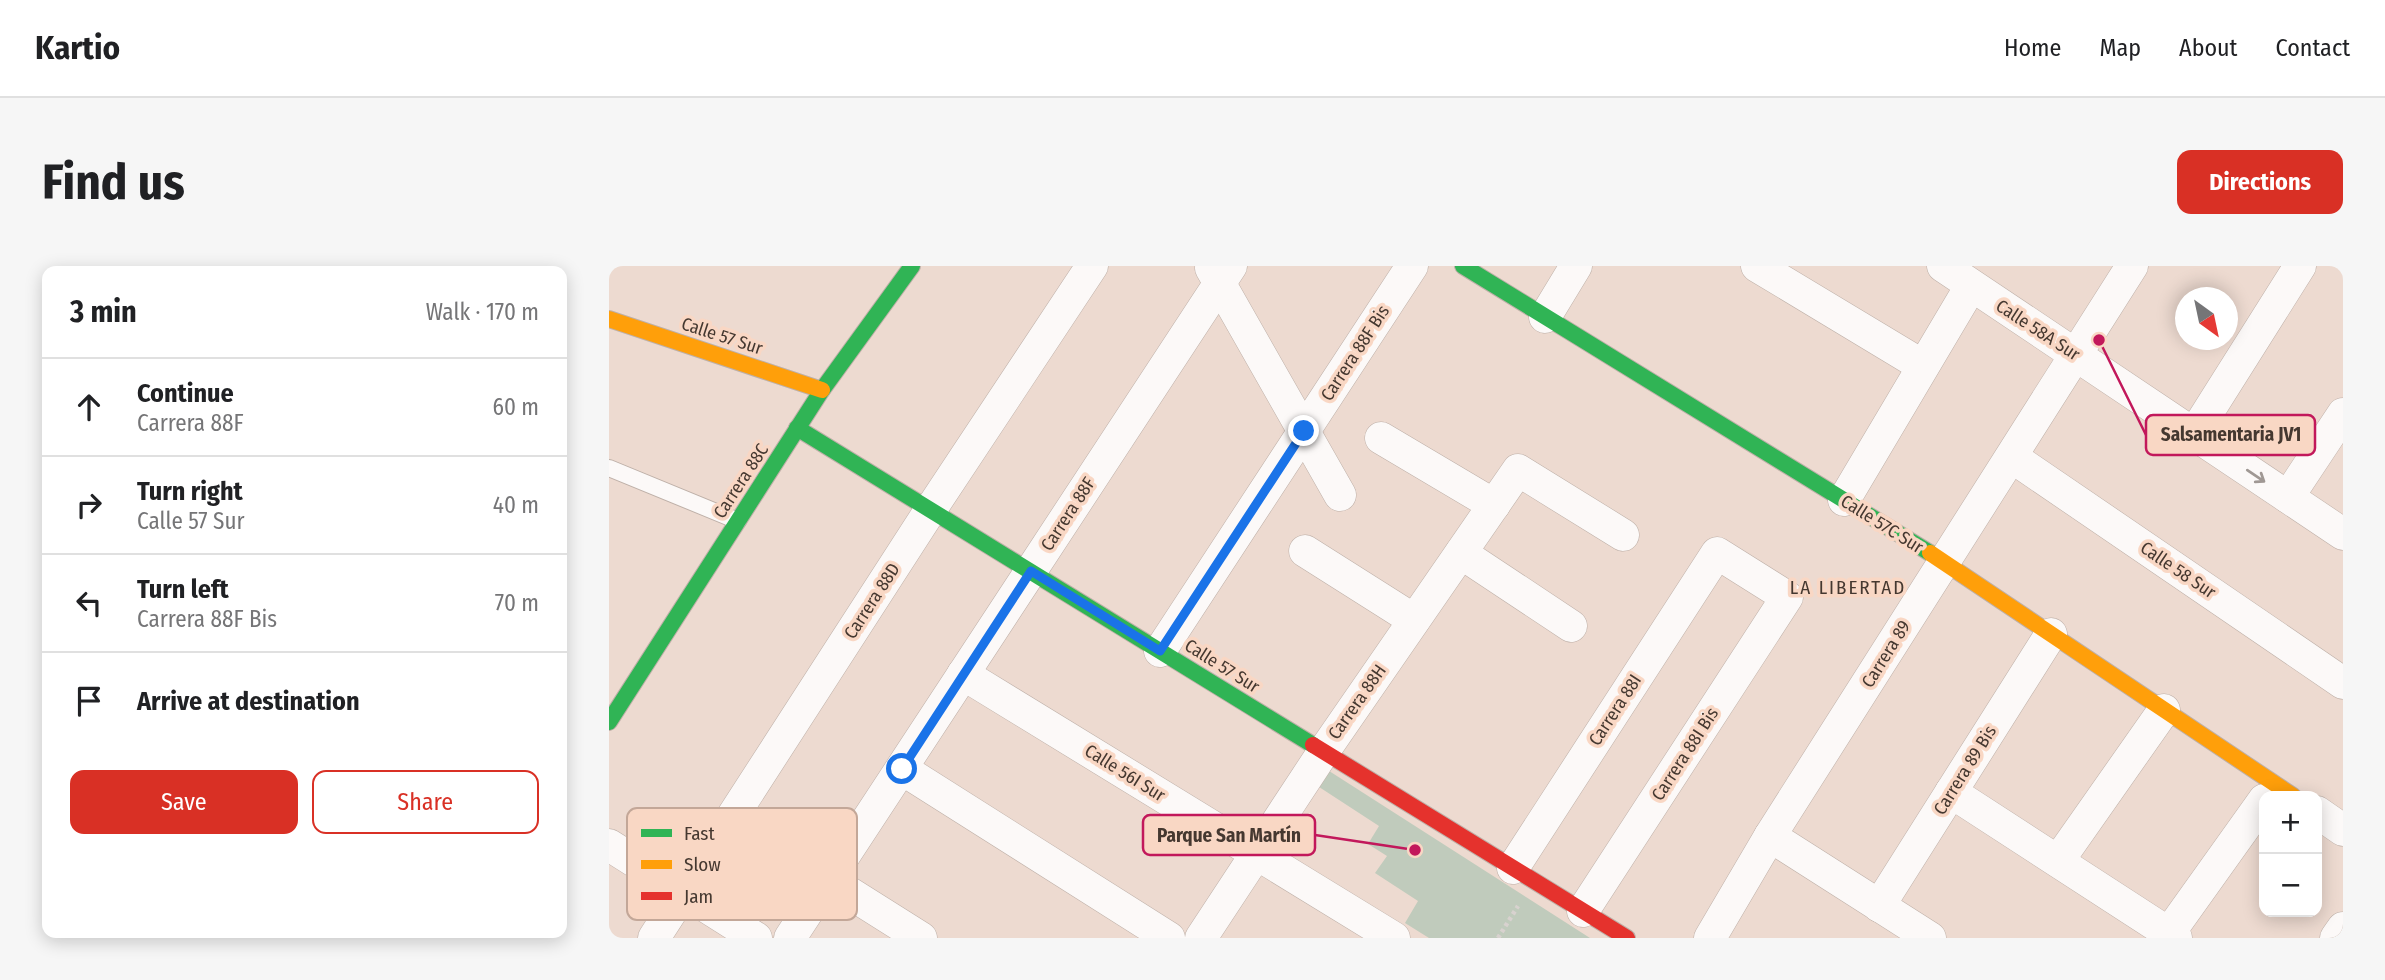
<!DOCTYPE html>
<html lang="en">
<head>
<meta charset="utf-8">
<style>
	body { margin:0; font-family:"Fira Sans Condensed",sans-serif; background:#f6f6f6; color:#202124 }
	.controls { position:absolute; right:21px; bottom:21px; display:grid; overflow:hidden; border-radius:14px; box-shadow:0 4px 18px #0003 }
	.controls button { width:63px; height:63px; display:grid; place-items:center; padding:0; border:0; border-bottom:2px solid #e0e0e0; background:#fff; color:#202124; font:35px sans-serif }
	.compass { position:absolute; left:1566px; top:21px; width:63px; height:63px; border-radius:50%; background:#fff; box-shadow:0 4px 18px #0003; rotate:147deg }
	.stop { position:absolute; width:21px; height:21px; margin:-16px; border:5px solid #1a73e8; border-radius:50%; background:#fff }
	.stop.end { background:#1a73e8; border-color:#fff; box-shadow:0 2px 7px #0008 }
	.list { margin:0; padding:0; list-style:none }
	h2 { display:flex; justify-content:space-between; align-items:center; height:91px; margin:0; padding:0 28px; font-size:30px }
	h2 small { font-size:23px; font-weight:400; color:#757577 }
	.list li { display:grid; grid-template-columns:46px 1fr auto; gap:21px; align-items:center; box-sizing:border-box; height:98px; padding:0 28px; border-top:2px solid #e0e0e0 }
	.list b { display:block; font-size:26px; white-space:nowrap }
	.list p { margin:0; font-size:23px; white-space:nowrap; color:#757577 }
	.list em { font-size:23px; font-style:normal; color:#757577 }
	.actions { display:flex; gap:14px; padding:21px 28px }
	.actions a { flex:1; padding:16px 0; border:2px solid #d93025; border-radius:14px; text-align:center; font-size:24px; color:#d93025 }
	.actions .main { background:#d93025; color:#fff }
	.icon { flex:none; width:38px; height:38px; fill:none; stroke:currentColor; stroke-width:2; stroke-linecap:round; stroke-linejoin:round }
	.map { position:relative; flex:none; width:1734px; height:672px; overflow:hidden; border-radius:14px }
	header { display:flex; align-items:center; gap:42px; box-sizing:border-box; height:98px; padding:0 35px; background:#fff; border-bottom:2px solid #e0e0e0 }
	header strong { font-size:33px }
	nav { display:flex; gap:38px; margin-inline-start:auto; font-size:24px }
	.intro { display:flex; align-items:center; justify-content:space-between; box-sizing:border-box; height:168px; padding:0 42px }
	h1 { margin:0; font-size:49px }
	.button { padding:18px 32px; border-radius:14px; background:#d93025; color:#fff; font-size:24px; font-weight:700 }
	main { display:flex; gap:42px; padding:0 42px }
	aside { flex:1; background:#fff; border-radius:14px; box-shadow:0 4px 18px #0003 }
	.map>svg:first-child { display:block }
	.park { fill:#c0cbbc }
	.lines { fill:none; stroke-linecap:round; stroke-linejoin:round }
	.lane-casing { stroke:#beb0a8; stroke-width:18 }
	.street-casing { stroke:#beb0a8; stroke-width:33 }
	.fast-casing { stroke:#beb0a8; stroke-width:18 }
	.slow-casing { stroke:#beb0a8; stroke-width:18 }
	.jam-casing { stroke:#beb0a8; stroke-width:18 }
	.path { stroke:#d8d2cf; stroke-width:4.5; stroke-dasharray:3.5 3.5; stroke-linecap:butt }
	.lane { stroke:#fcf9f8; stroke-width:16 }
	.street { stroke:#fcf9f8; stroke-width:32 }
	.fast { stroke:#30b455; stroke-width:16 }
	.slow { stroke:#ff9f0a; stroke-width:16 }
	.jam { stroke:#e5322d; stroke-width:16 }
	.oneway { stroke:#a09894 }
	.route { stroke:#1a73e8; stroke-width:9 }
	.labels { text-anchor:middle; stroke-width:7; stroke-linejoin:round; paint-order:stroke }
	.street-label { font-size:18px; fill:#453830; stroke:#f9d7c4 }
	.neighbourhood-label { font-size:19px; letter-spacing:2px; fill:#453830; stroke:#f9d7c4 }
	.key { fill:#f9d7c4; stroke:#c3a798; stroke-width:2 }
	.key-label { font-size:19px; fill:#453830 }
	.leader { fill:none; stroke:#c2185b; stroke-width:2.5 }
	.callout-dot { fill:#c2185b; stroke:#f9d7c4; stroke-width:2.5 }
	.callout { fill:#f9d7c4; stroke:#c2185b; stroke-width:2.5 }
	.callout-label { font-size:19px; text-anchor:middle; font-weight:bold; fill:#453830 }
</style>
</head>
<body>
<header>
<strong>Kartio</strong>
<nav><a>Home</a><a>Map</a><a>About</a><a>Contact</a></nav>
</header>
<div class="intro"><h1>Find us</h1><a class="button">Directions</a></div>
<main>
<aside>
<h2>3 min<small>Walk · 170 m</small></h2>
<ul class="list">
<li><svg class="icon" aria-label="ahead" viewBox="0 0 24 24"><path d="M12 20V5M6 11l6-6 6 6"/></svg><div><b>Continue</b><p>Carrera 88F</p></div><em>60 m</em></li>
<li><svg class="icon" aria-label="right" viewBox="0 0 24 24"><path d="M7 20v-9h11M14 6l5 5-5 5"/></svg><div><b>Turn right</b><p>Calle 57 Sur</p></div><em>40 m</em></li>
<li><svg class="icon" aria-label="left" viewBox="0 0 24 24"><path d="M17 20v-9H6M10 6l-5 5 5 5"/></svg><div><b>Turn left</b><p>Carrera 88F Bis</p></div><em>70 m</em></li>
<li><svg class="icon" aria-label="arrive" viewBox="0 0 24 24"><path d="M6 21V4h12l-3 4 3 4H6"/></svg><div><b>Arrive at destination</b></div></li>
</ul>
<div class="actions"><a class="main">Save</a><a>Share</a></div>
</aside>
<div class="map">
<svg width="1734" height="672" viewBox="0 0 1734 672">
	<rect width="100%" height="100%" fill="#eddad0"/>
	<!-- park -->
	<path class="park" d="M717 503 981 672H820L796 657 809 635 766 607 778 590 759 578 770 560 707 519Z"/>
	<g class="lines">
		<!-- lane casing -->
		<g class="lane-casing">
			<path id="lane" d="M0 202 129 255"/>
		</g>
		<!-- street casing -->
		<g class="street-casing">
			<g id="street">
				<path d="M1148 0 1314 100"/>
				<path d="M1334 0 1734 268"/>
				<path d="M602 2 731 229"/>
				<path d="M936 51 967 0"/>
				<path d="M1585 168 1691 0"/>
				<path d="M772 172 885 239"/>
				<path d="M1403 191 1734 417"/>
				<path d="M1679 231 1734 148"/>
				<path d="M1235 234 1362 20"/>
				<path d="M696 285 805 354"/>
				<path d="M852 287 962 360"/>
				<path d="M551 385 803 0"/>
				<path d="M354 408 785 672"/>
				<path d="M293 503 560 672"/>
				<path d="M1342 526 1567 672"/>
				<path d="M1708 546 1734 564"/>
				<path d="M1161 570 1321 672"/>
				<path d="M0 579 147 672"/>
				<path d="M1449 595 1555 444"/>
				<path d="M904 602 1108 287 1178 331 974 645"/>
				<path d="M220 614 312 672"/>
				<path d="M1270 640 1442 368"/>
				<path d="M1560 667 1655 534"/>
				<path d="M45 672 322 243 483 0"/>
				<path d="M181 672 622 0"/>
				<path d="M592 672 715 485 909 204 1014 269"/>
				<path d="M1101 672 1161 570 1523 0"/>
				<path d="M1727 672 1734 662"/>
			</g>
		</g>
		<!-- fast casing -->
		<g class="fast-casing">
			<g id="fast">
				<path d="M854 0 1321 287"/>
				<path d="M188 162 704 479"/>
				<path d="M0 456 213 124 303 0"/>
			</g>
		</g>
		<!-- slow casing -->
		<g class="slow-casing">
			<g id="slow">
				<path d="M0 53 213 124"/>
				<path d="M1321 287 1684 530"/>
			</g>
		</g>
		<!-- jam casing -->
		<g class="jam-casing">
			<path id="jam" d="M704 479 1018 672"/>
		</g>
		<!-- path -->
		<path class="path" d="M889 672 909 640"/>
		<!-- lane -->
		<use href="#lane" class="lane"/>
		<!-- street -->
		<use href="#street" class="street"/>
		<!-- fast -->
		<use href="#fast" class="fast"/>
		<!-- slow -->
		<use href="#slow" class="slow"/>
		<!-- jam -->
		<use href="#jam" class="jam"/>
	</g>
	<!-- one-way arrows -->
	<defs><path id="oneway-shaft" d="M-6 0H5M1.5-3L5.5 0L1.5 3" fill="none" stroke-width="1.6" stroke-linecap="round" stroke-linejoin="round" transform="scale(1.75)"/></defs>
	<use class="oneway" href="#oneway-shaft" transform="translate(1647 210) rotate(34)"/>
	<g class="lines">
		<!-- route -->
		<path class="route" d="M293 503 422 305 551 385 695 165"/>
	</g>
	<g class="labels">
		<!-- street labels -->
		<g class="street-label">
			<text transform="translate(1429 64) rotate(33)" y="6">Calle 58A Sur</text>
			<text transform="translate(113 70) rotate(18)" y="6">Calle 57 Sur</text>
			<text transform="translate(746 87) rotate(-57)" y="6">Carrera 88F Bis</text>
			<text transform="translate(132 215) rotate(-57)" y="6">Carrera 88C</text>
			<text transform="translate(459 248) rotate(-57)" y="6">Carrera 88F</text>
			<text transform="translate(1273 258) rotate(32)" y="6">Calle 57C Sur</text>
			<text transform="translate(1569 304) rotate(34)" y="6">Calle 58 Sur</text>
			<text transform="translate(263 335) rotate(-57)" y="6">Carrera 88D</text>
			<text transform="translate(1277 388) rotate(-58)" y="6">Carrera 89</text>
			<text transform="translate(613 400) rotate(32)" y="6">Calle 57 Sur</text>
			<text transform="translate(748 436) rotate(-55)" y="6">Carrera 88H</text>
			<text transform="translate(1006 444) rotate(-57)" y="6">Carrera 88I</text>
			<text transform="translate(1076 488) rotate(-57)" y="6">Carrera 88I Bis</text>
			<text transform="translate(1356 504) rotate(-58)" y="6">Carrera 89 Bis</text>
			<text transform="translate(516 507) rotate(32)" y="6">Calle 56I Sur</text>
		</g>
		<!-- neighbourhood labels -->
		<g class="neighbourhood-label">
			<text x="1239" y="328">LA LIBERTAD</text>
		</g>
	</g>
	<!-- legend -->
	<rect x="18" y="542" width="230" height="112" rx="10" class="key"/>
	<rect x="32" y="563" width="31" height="8" fill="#30b455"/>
	<rect x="32" y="594" width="31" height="9" fill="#ff9f0a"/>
	<rect x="32" y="626" width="31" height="8" fill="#e5322d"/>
	<g class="key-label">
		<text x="75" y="574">Fast</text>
		<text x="75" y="605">Slow</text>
		<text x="75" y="637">Jam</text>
	</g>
	<!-- callouts -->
	<path class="leader" d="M1490 74L1537 169M806 584L706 569"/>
	<g class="callout-dot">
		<circle cx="1490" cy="74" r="7"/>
		<circle cx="806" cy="584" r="7"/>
	</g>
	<g class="callout">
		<rect x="1537" y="149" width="169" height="40" rx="7"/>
		<rect x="534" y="549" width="172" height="40" rx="7"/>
	</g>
	<g class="callout-label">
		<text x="1622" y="175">Salsamentaria JV1</text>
		<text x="620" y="576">Parque San Martín</text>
	</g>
</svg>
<div class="controls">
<button>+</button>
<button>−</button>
</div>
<svg class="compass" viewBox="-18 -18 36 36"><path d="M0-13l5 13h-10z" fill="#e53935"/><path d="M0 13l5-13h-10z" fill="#757577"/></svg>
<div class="stop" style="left:293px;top:503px"></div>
<div class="stop end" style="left:695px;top:165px"></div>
</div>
</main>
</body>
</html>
